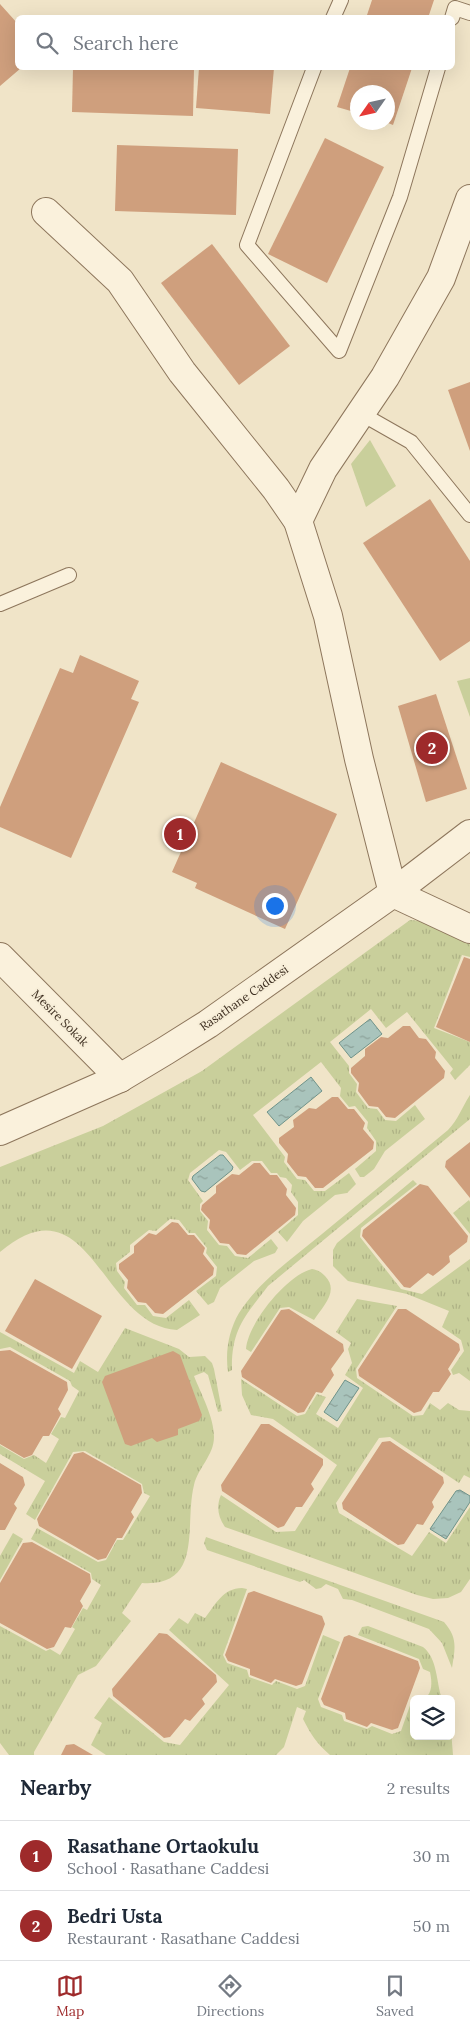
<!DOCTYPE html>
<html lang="en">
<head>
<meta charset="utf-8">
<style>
	body { margin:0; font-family:Lora,serif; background:#f2f2f3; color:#1f2937 }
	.controls { position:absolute; right:15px; bottom:15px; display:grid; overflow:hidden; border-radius:8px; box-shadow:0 5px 20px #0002 }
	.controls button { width:45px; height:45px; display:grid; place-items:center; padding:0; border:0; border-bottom:1px solid #e0e1e3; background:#fff; color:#1f2937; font:25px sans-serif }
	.compass { position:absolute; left:350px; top:85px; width:45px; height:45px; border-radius:50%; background:#fff; box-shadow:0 5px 20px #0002; rotate:236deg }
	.you { position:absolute; left:274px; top:905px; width:18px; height:18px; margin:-12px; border:4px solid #fff; border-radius:50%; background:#1a73e8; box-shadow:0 0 0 8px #1a73e833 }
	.badge { display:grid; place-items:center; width:32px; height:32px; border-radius:50%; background:#9e2a2b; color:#fff; font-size:16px; font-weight:700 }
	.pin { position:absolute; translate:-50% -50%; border:2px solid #fff; box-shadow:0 1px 5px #0006 }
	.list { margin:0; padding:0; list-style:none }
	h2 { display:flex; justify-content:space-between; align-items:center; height:65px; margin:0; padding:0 20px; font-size:21px }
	h2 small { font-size:16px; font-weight:400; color:#747a83 }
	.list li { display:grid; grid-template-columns:32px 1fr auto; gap:15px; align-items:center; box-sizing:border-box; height:70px; padding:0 20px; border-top:1px solid #e0e1e3 }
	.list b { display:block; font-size:19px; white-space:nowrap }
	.list p { margin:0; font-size:16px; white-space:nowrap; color:#747a83 }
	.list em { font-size:16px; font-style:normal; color:#747a83 }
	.icon { flex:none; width:28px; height:28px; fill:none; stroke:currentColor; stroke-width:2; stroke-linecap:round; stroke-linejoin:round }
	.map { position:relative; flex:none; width:470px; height:1755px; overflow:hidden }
	.search { position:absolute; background:#fff; box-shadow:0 5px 20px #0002; left:15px; right:15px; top:15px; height:55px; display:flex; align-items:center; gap:12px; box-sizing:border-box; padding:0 18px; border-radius:8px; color:#747a83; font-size:19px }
	.sheet { height:205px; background:#fff }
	nav { display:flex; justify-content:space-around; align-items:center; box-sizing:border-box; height:70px; border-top:1px solid #e0e1e3; background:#fff; font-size:14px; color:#747a83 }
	nav a { display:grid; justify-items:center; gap:2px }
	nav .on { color:#9e2a2b }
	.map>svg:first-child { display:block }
	.grass { fill:url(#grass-tufts) }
	.garden { fill:#c9cf9b }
	.water { fill:url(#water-ripples); stroke:#6f938a }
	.building { fill:#cf9f7d }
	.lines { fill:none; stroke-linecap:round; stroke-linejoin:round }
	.service-casing { stroke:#8d765c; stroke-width:16 }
	.minor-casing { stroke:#8d765c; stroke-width:30 }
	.tertiary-casing { stroke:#8d765c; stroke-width:30 }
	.service { stroke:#faf1dc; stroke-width:14 }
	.minor { stroke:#faf1dc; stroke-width:28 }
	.tertiary { stroke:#faf1dc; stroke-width:28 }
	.labels { text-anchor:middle; stroke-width:4; stroke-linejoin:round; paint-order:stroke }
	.street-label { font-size:12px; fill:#3d2e20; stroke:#f7eed8 }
</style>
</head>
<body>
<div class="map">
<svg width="470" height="1755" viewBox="0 0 470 1755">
	<defs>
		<pattern id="grass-tufts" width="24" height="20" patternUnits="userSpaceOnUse" patternTransform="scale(1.25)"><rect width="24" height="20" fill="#c9cf9b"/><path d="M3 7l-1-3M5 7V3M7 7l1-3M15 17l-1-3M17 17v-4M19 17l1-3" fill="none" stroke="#aeb285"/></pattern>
		<pattern id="water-ripples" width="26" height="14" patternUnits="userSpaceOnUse" patternTransform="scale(1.25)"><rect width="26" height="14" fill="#a9c4bc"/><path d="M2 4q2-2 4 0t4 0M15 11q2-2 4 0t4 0" fill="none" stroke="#8ba098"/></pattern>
	</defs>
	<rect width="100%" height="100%" fill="#f0e4c8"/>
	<!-- grass -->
	<g class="grass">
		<path d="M410 920C430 920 452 935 470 944V957L462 955 434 1028 470 1042V1065L455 1080 450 1073 453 1069 407 1012 386 1028 371 1009 330 1042 349 1066V1073L357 1084 356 1092 368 1108 377 1109 385 1120 396 1121 415 1105 425 1119 385 1151 374 1169 364 1177H360L355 1169 376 1151V1141L367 1128 368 1122 355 1106 349 1107 340 1096 341 1088 321 1062 253 1115 285 1157 284 1162 297 1179 305 1180 314 1191H325L349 1173 356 1184 347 1193 335 1195 303 1221 287 1242 278 1232 298 1215V1202L291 1192 292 1185 286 1178 280 1177 277 1173H271L262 1161H252L240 1170 226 1152 219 1150 190 1173 188 1180 203 1201 200 1204V1211L208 1221 207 1230 219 1245 227 1246 235 1256 248 1258 271 1239 278 1248 275 1253 254 1261 220 1288 214 1302 208 1305 196 1291 216 1276 217 1267 206 1253 207 1248 195 1233H189L179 1220 170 1219 156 1231 149 1230 130 1245V1252L116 1263 117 1271 125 1282 124 1288 137 1305H145L153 1316 166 1318 189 1300 200 1315 177 1330C101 1326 90 1176 0 1252V1167L103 1126 202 1071Z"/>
		<path d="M470 1095V1119L268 1286C245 1316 231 1330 232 1370L228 1372C225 1351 229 1330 239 1313 259 1281 293 1258 322 1234 364 1199 406 1165 448 1130 458 1120 462 1107 470 1095Z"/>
		<path d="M413 1180 417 1184 361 1228 360 1237 401 1289 422 1294 470 1259V1381L459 1373 453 1375 451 1370 464 1351 461 1340 442 1327 449 1311 407 1294 348 1281 333 1266V1250L337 1243Z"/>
		<path d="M469 1200 470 1202V1240V1234L453 1213Z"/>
		<path d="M312 1269C318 1270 321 1272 325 1276 340 1291 322 1307 314 1320L289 1307 280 1308 251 1352 246 1349C248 1323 287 1275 312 1269Z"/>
		<path d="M357 1299 397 1306 356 1369 357 1378 413 1416 423 1415 430 1403 440 1410 448 1403 459 1410 470 1411V1478L464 1475 459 1483 390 1437 379 1438 336 1503 339 1513 412 1556 429 1532 446 1543 470 1507V1579L461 1592 448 1598 433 1599 417 1595 225 1527C218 1517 216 1506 221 1495L276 1532 295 1531 337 1465 273 1419 251 1415 242 1395 241 1379 297 1416 305 1414 317 1394 326 1397 316 1414 338 1428 363 1388 345 1375 352 1363 348 1349 351 1343 336 1332Z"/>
		<path d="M125 1328 179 1349 189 1357 205 1356 212 1363 214 1369 222 1411 218 1412 208 1375 204 1372 194 1376C201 1394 214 1417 214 1437 214 1455 198 1468 194 1485 184 1525 204 1587 142 1583L122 1613 131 1621 96 1666 78 1675 34 1752V1755H9L0 1743V1626L46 1651 50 1649 60 1655 75 1629 72 1627 83 1608 87 1610 101 1585 92 1579 91 1573 31 1539 37 1528 98 1562 106 1560 117 1540H123L150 1496 144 1493 142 1484 85 1451 73 1452 35 1520 26 1514 45 1481 0 1454V1445L24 1459 34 1455 46 1463 59 1439 51 1434 61 1417 65 1418 79 1391 72 1386 70 1381 10 1347 0 1349V1332L74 1373 80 1361 98 1372Z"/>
		<path d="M13 1533 23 1539 0 1580V1556Z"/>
		<path d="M206 1537 444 1622C458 1638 455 1648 452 1668L442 1643 429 1629 352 1600 343 1599 338 1589 326 1584 321 1588 316 1589 304 1580 300 1582 207 1550 204 1543Z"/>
		<path d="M242 1588 247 1589 223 1655 227 1663 247 1670 249 1677 272 1685 276 1681 297 1689 305 1686 323 1635 340 1642 318 1699 321 1707 342 1715 344 1721 367 1729 372 1726 392 1734 401 1731 413 1697 417 1699H414V1736H451V1730L453 1755H330C317 1744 310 1733 303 1719L306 1711 297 1707 284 1747 276 1755H106L91 1745 102 1723 94 1718 109 1697 164 1742 180 1745 229 1685 169 1630 179 1618 188 1624 195 1613 205 1618C215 1605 223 1588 242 1588Z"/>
		<path d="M368 1626 423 1647C438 1659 436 1682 442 1699H424C433 1693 432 1682 430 1672L423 1669 419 1659 358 1635 362 1627Z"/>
	</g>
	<!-- garden -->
	<g class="garden">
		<path d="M370 440 396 486 366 507 351 464Z"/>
		<path d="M470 678V717L457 681Z"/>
	</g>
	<!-- water -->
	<g class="water">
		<path d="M370 1019 382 1034 351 1058 339 1043Z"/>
		<path d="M311 1077 322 1091 279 1126 267 1112Z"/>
		<path d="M220 1155H223L233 1167 232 1170 205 1192 201 1191 192 1179 193 1176Z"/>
		<path d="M345 1380 359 1388 337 1421 324 1412Z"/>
		<path d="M460 1490 470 1496V1502L446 1539 430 1529 456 1491Z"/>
	</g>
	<!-- building -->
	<g class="building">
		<path d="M372 0H434L428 18H366Z"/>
		<path d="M0 4 18 24V68H21L0 86Z"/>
		<path d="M73 68H194L193 116 72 112Z"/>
		<path d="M199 68H274L270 114 196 108Z"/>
		<path d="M350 68H412L393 125 388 123V92H358V113L337 107Z"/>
		<path d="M325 138 384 167 327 283 268 254Z"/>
		<path d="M117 145 238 149 236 215 115 211Z"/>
		<path d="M212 244 290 346 239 385 161 283Z"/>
		<path d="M470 382V451L448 390Z"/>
		<path d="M430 499 470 561V641L440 661 363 543Z"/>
		<path d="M80 655 139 681 131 699 139 702 71 858 0 827V807L60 668 73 673Z"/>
		<path d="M436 694 467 789 426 802 398 706Z"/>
		<path d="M221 762 337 814 285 929 195 888 197 883 172 872Z"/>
		<path d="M464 957 470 959V1042L436 1027Z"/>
		<path d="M403 1026H410L419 1038 426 1039 436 1052 435 1058 445 1071 444 1078 395 1118 386 1117 378 1107 369 1106 358 1091 359 1083 351 1073V1068L365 1056V1049L381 1037 388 1038Z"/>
		<path d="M332 1097H338L348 1109H354L365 1123 363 1129 374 1142 373 1149 323 1188H315L306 1177 298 1176 287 1162 288 1154 279 1143V1138L294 1127 293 1120 309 1108 316 1109Z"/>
		<path d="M470 1142V1198L445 1167 446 1161Z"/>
		<path d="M254 1163H260L270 1175H277L287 1189 286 1195 296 1208 295 1215 246 1255 237 1254 229 1244 220 1243 209 1228 210 1220 201 1210 202 1205 216 1193V1186L232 1174 239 1175Z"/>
		<path d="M420 1184 428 1186 468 1236 467 1242 449 1256 450 1262 442 1269 433 1276 428 1273 410 1288 404 1287 362 1236 363 1230Z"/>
		<path d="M172 1222 178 1223 188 1235H194L205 1248 203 1254 214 1268 213 1275 163 1314 155 1313 146 1303 138 1302 127 1288 128 1280 119 1269V1264L134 1253V1246L149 1233 156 1235Z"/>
		<path d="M35 1279 102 1316 72 1369 5 1331Z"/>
		<path d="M289 1309 343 1344 344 1351 331 1369 334 1375 322 1393 316 1392 304 1412 298 1413 242 1377 241 1371 281 1310Z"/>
		<path d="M398 1309H406L459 1344 460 1350 448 1369 451 1374 439 1392H433L421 1411 414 1413 359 1376 358 1370Z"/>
		<path d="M10 1350 67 1382 68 1390 58 1409 61 1414 49 1436H43L32 1455 24 1458 0 1444V1351Z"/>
		<path d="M173 1351 180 1355 202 1415 199 1421 178 1429V1435L157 1442 152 1438 131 1446 125 1444 102 1382 105 1376Z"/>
		<path d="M261 1424H269L323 1459V1465L311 1484 314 1489 302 1507H296L284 1526 278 1528 222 1491 221 1485Z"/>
		<path d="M390 1441 443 1477 444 1483 432 1502 434 1507 423 1525 417 1524 404 1544 398 1545 343 1509 342 1503 382 1442Z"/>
		<path d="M83 1452 141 1485 142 1493 131 1512 134 1517 122 1538H117L106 1558 98 1560 39 1526 37 1519 74 1454Z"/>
		<path d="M0 1463 23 1477 25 1485 14 1504 17 1508 5 1530H0Z"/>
		<path d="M32 1542 90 1574 91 1582 80 1601 83 1606 71 1628 65 1627 54 1647 47 1649 0 1623V1583L23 1543Z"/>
		<path d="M254 1591 322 1616 325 1624 302 1684 296 1686 275 1679 271 1683 250 1675V1669L228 1661 225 1655 248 1593Z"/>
		<path d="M159 1633 167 1634 216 1675 217 1682 202 1699 205 1704 190 1721 185 1719 170 1737 164 1738 113 1696 112 1689Z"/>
		<path d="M349 1635 418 1661 420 1668 398 1728 392 1730 371 1723 367 1727 346 1719 345 1713 324 1705 321 1699 344 1637Z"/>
		<path d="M74 1744 93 1755H61L66 1745Z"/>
	</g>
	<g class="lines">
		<!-- service casing -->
		<g class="service-casing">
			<g id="service">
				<path d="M333 18 341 0"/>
				<path d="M452 18 455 8 470 13"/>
				<path d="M314 68 247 245 339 351 400 197 438 68"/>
				<path d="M360 413 411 442 470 515"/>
				<path d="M0 604 69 575"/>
			</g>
		</g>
		<!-- minor casing -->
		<g class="minor-casing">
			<g id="minor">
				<path d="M46 212 120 281 182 372 276 489 298 521 328 616 359 759 393 893 470 929"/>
				<path d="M298 521 323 469 385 377 441 278 470 199"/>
				<path d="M0 957 120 1078"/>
			</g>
		</g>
		<!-- tertiary casing -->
		<g class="tertiary-casing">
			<path id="tertiary" d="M0 1131 120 1078 165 1051 208 1024 393 893 470 834"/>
		</g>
		<!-- service -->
		<use href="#service" class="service"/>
		<!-- minor -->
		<use href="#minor" class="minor"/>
		<!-- tertiary -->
		<use href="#tertiary" class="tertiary"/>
	</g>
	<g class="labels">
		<!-- street labels -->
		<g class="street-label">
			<text transform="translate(244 998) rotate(-35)" y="4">Rasathane Caddesi</text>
			<text transform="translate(60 1018) rotate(45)" y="4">Mesire Sokak</text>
		</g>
	</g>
</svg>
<div class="controls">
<button><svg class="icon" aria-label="layers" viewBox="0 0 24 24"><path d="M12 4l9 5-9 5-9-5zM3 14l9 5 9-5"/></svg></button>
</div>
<svg class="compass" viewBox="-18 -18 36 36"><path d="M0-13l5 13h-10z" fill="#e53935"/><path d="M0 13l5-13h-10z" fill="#747a83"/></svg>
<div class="you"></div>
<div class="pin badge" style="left:180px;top:834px">1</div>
<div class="pin badge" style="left:432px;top:748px">2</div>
<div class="search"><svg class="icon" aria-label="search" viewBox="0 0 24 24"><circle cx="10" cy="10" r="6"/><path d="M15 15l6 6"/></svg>Search here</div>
</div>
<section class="sheet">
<h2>Nearby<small>2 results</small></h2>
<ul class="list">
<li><span class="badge">1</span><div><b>Rasathane Ortaokulu</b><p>School · Rasathane Caddesi</p></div><em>30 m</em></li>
<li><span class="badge">2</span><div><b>Bedri Usta</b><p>Restaurant · Rasathane Caddesi</p></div><em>50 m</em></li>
</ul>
</section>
<nav>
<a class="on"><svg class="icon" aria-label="map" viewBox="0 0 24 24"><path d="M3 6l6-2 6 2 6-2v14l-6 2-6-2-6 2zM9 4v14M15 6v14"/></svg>Map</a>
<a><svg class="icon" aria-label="directions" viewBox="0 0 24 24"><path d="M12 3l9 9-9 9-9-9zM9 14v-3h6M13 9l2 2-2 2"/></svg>Directions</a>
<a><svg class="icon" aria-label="saved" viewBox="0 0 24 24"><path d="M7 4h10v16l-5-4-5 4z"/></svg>Saved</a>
</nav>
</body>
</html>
